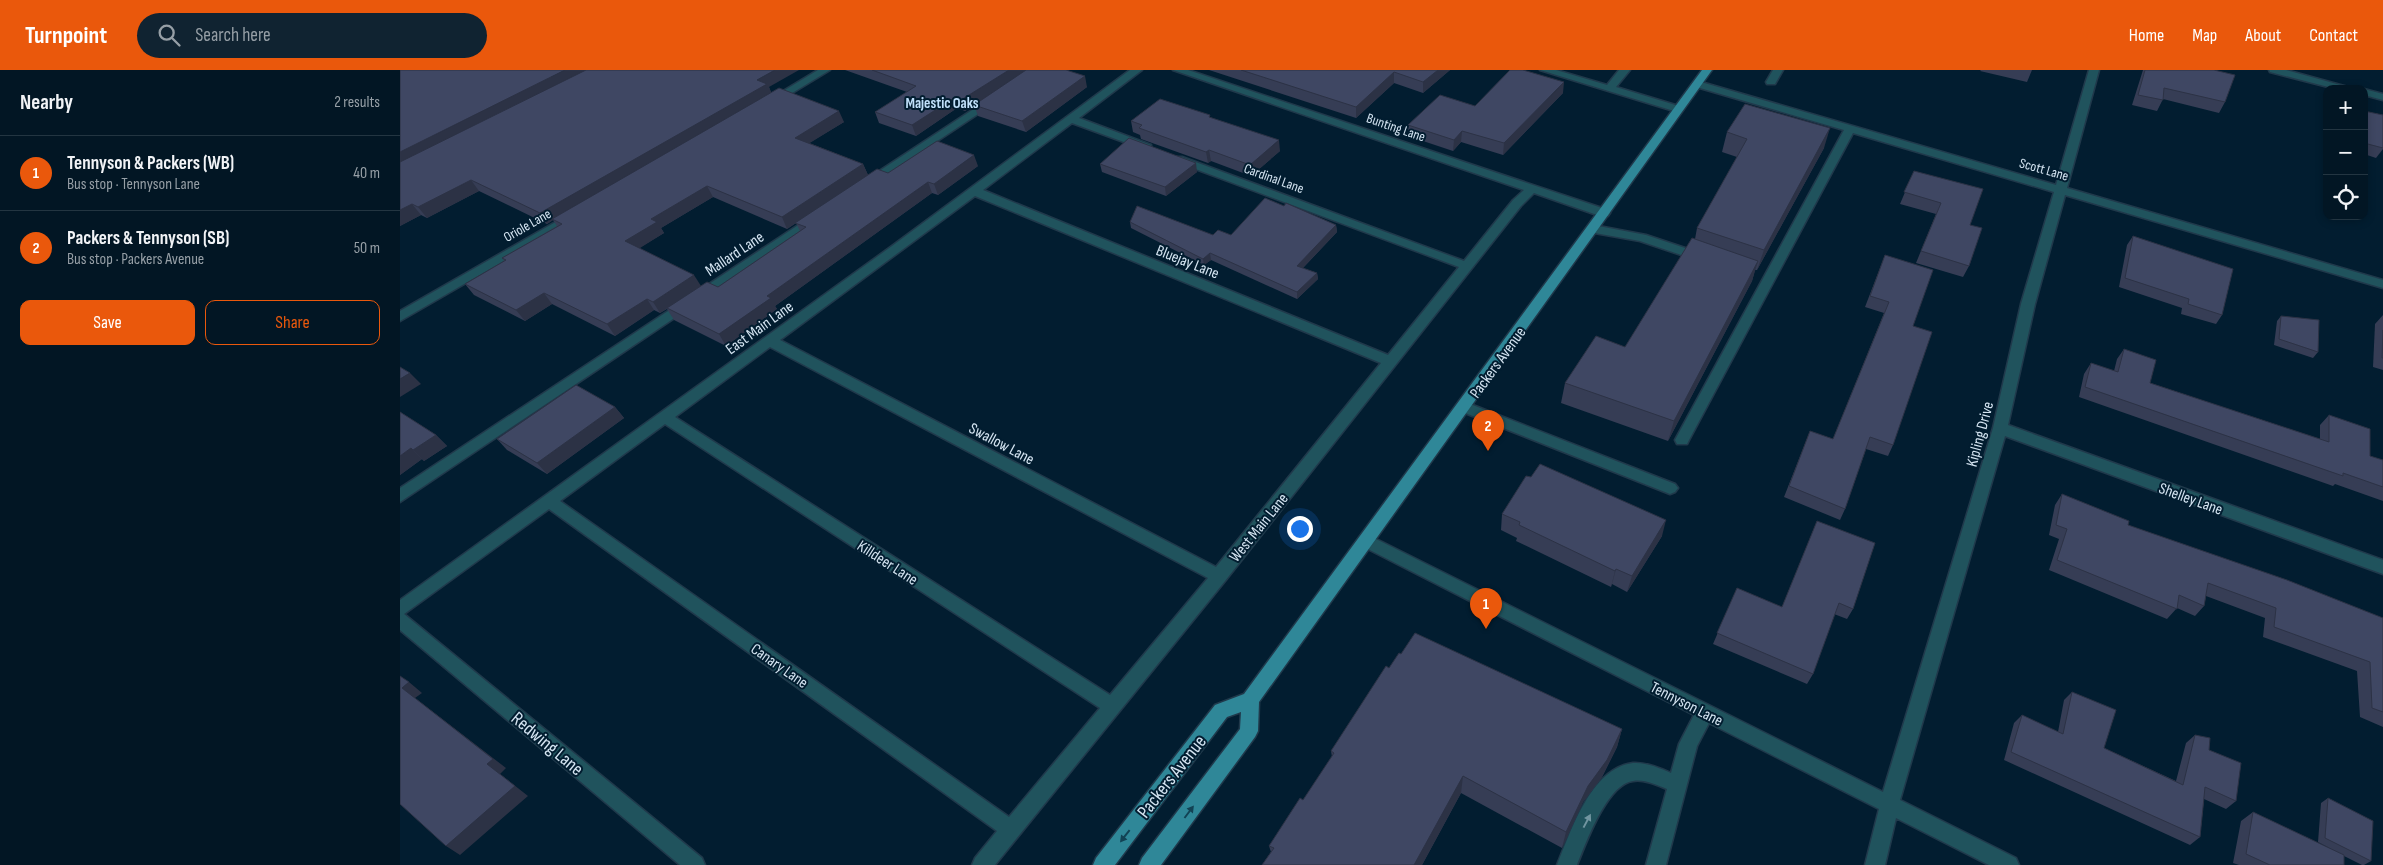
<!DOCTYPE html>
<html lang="en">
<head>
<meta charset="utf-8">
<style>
	body { margin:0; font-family:"Sofia Sans Condensed",sans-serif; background:#102331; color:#f1f3f6 }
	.controls { position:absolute; right:15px; top:15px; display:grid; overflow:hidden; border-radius:10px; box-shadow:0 2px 8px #0003 }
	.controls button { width:45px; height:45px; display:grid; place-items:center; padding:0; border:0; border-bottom:1px solid #233541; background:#021624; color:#f1f3f6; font:25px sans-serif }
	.you { position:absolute; left:899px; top:458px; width:18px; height:18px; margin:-12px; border:4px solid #fff; border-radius:50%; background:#1a73e8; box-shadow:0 0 0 8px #1a73e833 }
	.badge { display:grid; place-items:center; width:32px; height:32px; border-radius:50%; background:#ea580c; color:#fff; font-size:16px; font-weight:700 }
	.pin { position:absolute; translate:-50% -41px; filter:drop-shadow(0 1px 2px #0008) }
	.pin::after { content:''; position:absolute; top:26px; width:18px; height:15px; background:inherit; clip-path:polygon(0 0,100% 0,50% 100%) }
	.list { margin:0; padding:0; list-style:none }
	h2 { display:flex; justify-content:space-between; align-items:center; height:65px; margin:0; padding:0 20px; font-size:21px }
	h2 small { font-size:16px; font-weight:400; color:#969fa6 }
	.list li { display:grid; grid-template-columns:32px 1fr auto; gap:15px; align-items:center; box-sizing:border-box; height:75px; padding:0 20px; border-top:1px solid #233541 }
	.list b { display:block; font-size:19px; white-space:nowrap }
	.list p { margin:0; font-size:16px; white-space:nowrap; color:#969fa6 }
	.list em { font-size:16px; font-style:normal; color:#969fa6 }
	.actions { display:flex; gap:10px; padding:15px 20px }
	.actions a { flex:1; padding:11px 0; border:1px solid #ea580c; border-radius:10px; text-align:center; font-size:18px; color:#ea580c }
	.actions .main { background:#ea580c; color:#fff }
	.icon { flex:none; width:28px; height:28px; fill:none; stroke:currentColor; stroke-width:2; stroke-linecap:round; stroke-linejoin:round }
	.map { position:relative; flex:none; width:1983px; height:795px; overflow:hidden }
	header { display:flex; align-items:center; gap:30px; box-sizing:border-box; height:70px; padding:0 25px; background:#ea580c; color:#fff }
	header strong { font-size:24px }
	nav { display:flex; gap:28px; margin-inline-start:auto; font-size:18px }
	.search { width:350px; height:45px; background:#102331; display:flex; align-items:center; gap:12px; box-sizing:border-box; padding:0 18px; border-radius:28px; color:#969fa6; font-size:19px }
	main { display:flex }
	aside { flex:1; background:#021624 }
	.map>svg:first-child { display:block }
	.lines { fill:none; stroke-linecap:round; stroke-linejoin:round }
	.minor-casing { stroke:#20394b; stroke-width:3 }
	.major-casing { stroke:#20394b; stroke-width:3 }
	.minor { fill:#20535d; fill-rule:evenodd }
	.major { fill:#2f8798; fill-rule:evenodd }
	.wall { fill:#363d55; fill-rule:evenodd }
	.shaded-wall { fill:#2c3245 }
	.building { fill:#3f4763; stroke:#2c3245 }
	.oneway { fill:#124254 }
	.oneway2 { fill:#7195a0 }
	.labels { text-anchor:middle; stroke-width:4; stroke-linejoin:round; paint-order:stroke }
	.far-street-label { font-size:14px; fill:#d5e5f2; stroke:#021d30 }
	.far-neighbourhood-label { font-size:15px; font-weight:bold; fill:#c1e1fb; stroke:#021d30 }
	.street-label { font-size:16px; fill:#d5e5f2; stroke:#021d30 }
	.near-street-label { font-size:19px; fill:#d5e5f2; stroke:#021d30 }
</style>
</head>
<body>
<header>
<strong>Turnpoint</strong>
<div class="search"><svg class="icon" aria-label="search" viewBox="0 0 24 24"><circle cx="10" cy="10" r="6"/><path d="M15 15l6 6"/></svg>Search here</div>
<nav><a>Home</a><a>Map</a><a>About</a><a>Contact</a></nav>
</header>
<main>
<aside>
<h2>Nearby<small>2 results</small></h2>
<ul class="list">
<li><span class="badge">1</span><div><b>Tennyson &amp; Packers (WB)</b><p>Bus stop · Tennyson Lane</p></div><em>40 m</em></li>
<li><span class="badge">2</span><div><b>Packers &amp; Tennyson (SB)</b><p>Bus stop · Packers Avenue</p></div><em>50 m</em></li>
</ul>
<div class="actions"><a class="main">Save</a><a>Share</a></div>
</aside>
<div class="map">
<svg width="1983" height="795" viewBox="0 0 1983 795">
	<rect width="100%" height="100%" fill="#021d30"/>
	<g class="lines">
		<!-- minor casing -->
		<g class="minor-casing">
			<g id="minor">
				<path d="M418 0H430L374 34H366L365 32Z"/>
				<path d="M730 0H742L679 48 751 75V79H743L672 53 583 120 988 285 1059 197 774 91V87H782L1064 191 1113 130 1124 120 773 0H788L1208 140 1210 143 1208 146H1200L1134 123 1121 136 825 511 595 795H572L575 788 597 761 149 439 4 544 302 788 305 795H280L0 560V530L492 176ZM575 126 981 293 816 497 380 270ZM370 277 808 508 710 625 275 347ZM265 354 700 638 609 747 160 431Z"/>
				<path d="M1140 0H1156L1207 15 1219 0H1230L1216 17 1282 37 1283 39 1282 41H1274Z"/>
				<path d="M1373 0H1383L1375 14H1367L1366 12Z"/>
				<path d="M1689 0H1699L1667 118 1983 210V218L1665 125 1635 234 1608 355 1983 490V504L1605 366 1500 730 1616 788 1619 795H1589L1496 748 1485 795H1465L1479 739 1309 653 1297 676 1266 795H1246L1267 719C1257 715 1244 709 1233 711 1207 714 1186 773 1177 795H1157C1171 761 1191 698 1233 693 1246 692 1260 698 1271 703L1279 674 1294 645 960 475 958 471 960 467 966 465 972 467 1483 722 1593 358 1621 234 1654 122 1453 63 1289 370 1287 374H1277L1275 370 1444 60 1293 16 1292 14 1297 11 1301 12 1656 115Z"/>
				<path d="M1869 0H1886L1955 19H1936L1870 2Z"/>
				<path d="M1964 19 1983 24V30L1964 25Z"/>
				<path d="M592 27 596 28V32L471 115H463L461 113Z"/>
				<path d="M173 142 177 143 179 146 177 149 0 251V241Z"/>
				<path d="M415 144 421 148 419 151 0 432V418Z"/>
				<path d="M1193 155 1246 165 1306 185 1308 188 1302 192 1240 171 1189 162 1187 159 1189 156Z"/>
				<path d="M1065 332 1275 414 1278 418 1275 422 1270 424 1265 422 1060 341 1058 337 1060 333Z"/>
			</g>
		</g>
		<!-- major casing -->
		<g class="major-casing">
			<path id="major" d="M1302 0H1312L859 632 858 661 855 667 761 795H739L742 788 840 659 841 642 827 647 715 795H693L696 788 815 635 844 624Z"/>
		</g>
		<!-- minor -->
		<use href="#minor" class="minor"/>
		<!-- major -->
		<use href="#major" class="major"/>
	</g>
	<!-- wall -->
	<g class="wall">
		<path d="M0 0 369 17 371 23 444 52 409 73 463 94 468 105 578 96 538 125 532 123 375 236 377 239 326 276 274 250 267 239 260 243 254 240 215 266 152 234 125 251 74 225 65 214 104 191 102 188 157 156 153 150 147 154 79 121 27 148 21 145 0 156ZM313 127 387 159 396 153 400 161 318 217 300 216 239 178 264 163 261 158Z"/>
		<path d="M445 0H666L687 17 626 62 578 46 574 35 565 41 557 38 516 66 479 53 475 42 507 22Z"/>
		<path d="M809 0H1050L1023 23 994 13 956 48Z"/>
		<path d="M1581 0H1632L1627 12 1580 1Z"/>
		<path d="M1743 0H1814L1825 32 1819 43 1763 29 1757 41 1732 35Z"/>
		<path d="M1163 23 1103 85 1061 72 1053 81 1008 66V55L1075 36Z"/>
		<path d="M1964 41 1983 45V79L1976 88 1964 84Z"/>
		<path d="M810 45V47L880 81 851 106 811 91 808 93 741 69 740 65 733 62 731 51Z"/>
		<path d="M1327 62 1424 78 1357 200H1355L1352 211 1268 371 1161 333 1165 313 1225 277 1295 169 1297 158 1337 87 1322 82Z"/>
		<path d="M700 94 797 102 766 126 702 102Z"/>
		<path d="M1514 101 1570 155 1569 196 1563 207 1516 193 1536 144 1500 134Z"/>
		<path d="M884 136 936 155 937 162 903 198 917 203 918 209 897 229 811 190 804 195 731 158 730 152 813 165H831Z"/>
		<path d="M1733 166 1822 245 1816 254 1781 244 1782 238 1719 217 1727 175Z"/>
		<path d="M1485 185 1513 256 1493 375 1488 386 1466 379 1445 439 1440 450 1384 427 1410 361 1433 369 1484 243 1465 237Z"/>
		<path d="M1983 245V300L1973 297 1975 254Z"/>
		<path d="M1881 246 1918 282 1913 288 1874 275 1877 251Z"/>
		<path d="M1724 279 1750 313 1920 369V355L1929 345 1970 386 1983 390V431L1935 414 1933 416 1679 327 1684 304 1691 293 1714 301 1717 289Z"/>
		<path d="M215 337 224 348 147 404 107 380 97 369Z"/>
		<path d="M0 342 36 365 47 376 24 391 22 389 0 405Z"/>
		<path d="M1662 424 1728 455 1983 548V657L1960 647 1957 601 1863 567 1865 548 1806 526 1804 536 1795 546 1777 538 1767 549 1649 500 1659 469 1649 465 1655 435Z"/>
		<path d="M1102 444 1262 466 1227 522 1212 514 1211 517 1116 471 1117 468 1101 460Z"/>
		<path d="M1417 451 1453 539 1447 549 1434 544 1413 604 1407 614 1313 574 1337 518 1382 537Z"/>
		<path d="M989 598 1222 659 1217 677 1202 707 1183 732 1162 778 1061 723 1022 795H862L871 782 869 776 903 730 932 687 931 681Z"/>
		<path d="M1672 622 1704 678 1776 711 1786 673 1795 665 1809 680 1836 731 1826 739 1804 729 1800 767 1790 775 1604 690 1614 653 1622 645 1658 662 1664 630Z"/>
		<path d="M1928 728 1971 791 1964 795H1962L1944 786V795H1839L1833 793 1841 751 1853 742 1935 781 1918 772 1921 733Z"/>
	</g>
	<!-- shaded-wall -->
	<g class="shaded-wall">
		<path d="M165 0H193L0 97V82Z"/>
		<path d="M375 0H399L369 17 372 24 152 149 153 150 147 154 140 143 357 10Z"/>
		<path d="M609 0H629L565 41 561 30Z"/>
		<path d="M1038 0H1050L1023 23V12Z"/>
		<path d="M994 2V13L956 48V37Z"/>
		<path d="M685 6 687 17 626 62 622 51Z"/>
		<path d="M1164 12 1163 23 1103 85 1104 73Z"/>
		<path d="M554 28 557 38 516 66 512 55Z"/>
		<path d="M439 41 444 52 400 79 395 68Z"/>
		<path d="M1430 58 1424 78 1357 200 1364 180Z"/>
		<path d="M1062 61 1061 72 1053 81 1054 70Z"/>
		<path d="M879 70 880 81 851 106 850 95Z"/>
		<path d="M809 80 811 91 808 93 806 82Z"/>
		<path d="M574 85 578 96 538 125 534 114Z"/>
		<path d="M796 93 797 102 766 126 765 117Z"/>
		<path d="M463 94 468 105 387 159 382 147Z"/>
		<path d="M71 110 79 121 27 148 18 137Z"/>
		<path d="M528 112 532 123 375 236 377 239 326 276 319 264 367 226Z"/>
		<path d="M307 116 313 127 261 158 264 163 232 183 225 171 251 149Z"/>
		<path d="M12 134 21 145 0 156V140Z"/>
		<path d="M936 155 937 162 898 203 897 196Z"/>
		<path d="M810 183 811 190 804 195 803 189Z"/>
		<path d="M1358 191 1352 211 1268 371 1274 351Z"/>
		<path d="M917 203 918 209 897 229V222Z"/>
		<path d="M294 205 301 216 260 243 253 232Z"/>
		<path d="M144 223 152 234 125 251 116 240Z"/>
		<path d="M247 229 254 240 215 266 207 254Z"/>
		<path d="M10 303 21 314 0 327V309Z"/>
		<path d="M215 337 224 348 147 404 137 393Z"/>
		<path d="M36 365 47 376 24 391 13 380Z"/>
		<path d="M11 378 22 389 0 405V386Z"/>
		<path d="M1266 450 1262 466 1227 522 1232 506Z"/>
		<path d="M1216 499 1212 514 1211 517 1215 501Z"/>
		<path d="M9 612 22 623 15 628 106 698 100 704 128 726 60 785 46 776 2 618Z"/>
		<path d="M1222 659 1217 677 1202 707 1183 732 1162 778 1166 762 1188 716Z"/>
		<path d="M1063 706 1061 723 1022 795H1014Z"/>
	</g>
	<!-- building -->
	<g class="building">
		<path d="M0 0H165L0 82Z"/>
		<path d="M186 0H375L357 10 367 14 140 143 71 110 18 137 12 134 0 140V92Z"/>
		<path d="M472 0H609L561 30 554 28 512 55 475 42 516 16Z"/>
		<path d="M626 0H666L685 6 622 51 574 35Z"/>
		<path d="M841 0H1038L1023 12 994 2 956 37Z"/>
		<path d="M1110 0H1123L1164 12 1104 73 1062 61 1054 70 1008 55 1040 25 1075 36Z"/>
		<path d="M1745 0H1814L1835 5 1825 32 1764 18 1763 30 1738 25Z"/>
		<path d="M379 18 439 41 395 68 463 94 382 147 307 116 251 149 257 152 225 171 294 205 253 232 247 229 207 254 144 223 116 240 65 214 106 190 102 188 162 154 152 149Z"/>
		<path d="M760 29 810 45 809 47 879 70 850 95 809 80 806 82 739 58 742 55 731 51Z"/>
		<path d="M1345 34 1430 58 1364 180 1297 158 1347 69 1327 62Z"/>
		<path d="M1964 41 1983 45V78L1964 73Z"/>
		<path d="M729 68 796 93 765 117 700 94Z"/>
		<path d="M537 71 574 85 534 114 528 112 367 226 371 228 319 264 267 238 307 212 318 217 406 157 395 153 477 99 488 103Z"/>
		<path d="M1514 101 1583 119 1570 155 1582 158 1569 196 1521 181 1541 133 1504 122Z"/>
		<path d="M865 128 884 136 886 133 936 155 897 196 917 203 897 222 810 183 803 189 730 152 737 136 813 165 818 160 831 165Z"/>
		<path d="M1733 166 1833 199 1822 245 1788 234 1789 229 1725 208Z"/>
		<path d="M1292 168 1358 191 1274 351 1165 313 1196 266 1225 277Z"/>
		<path d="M1485 185 1533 200 1513 256 1532 262 1493 375 1470 367 1445 439 1389 416 1410 361 1433 369 1489 232 1470 226Z"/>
		<path d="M1881 246 1919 250 1918 282 1879 269Z"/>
		<path d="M1983 260V288H1982Z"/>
		<path d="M1724 279 1756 290 1750 313 1929 372V345L1970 359V386L1983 390V417L1943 403V406L1685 317 1691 293 1718 302Z"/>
		<path d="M0 297 10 303 0 309Z"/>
		<path d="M176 315 215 337 137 393 97 369Z"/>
		<path d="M0 342 36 365 13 380 11 378 0 386Z"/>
		<path d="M1140 394 1266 450 1232 506 1216 499 1215 501 1119 455 1120 452 1102 444 1126 406 1131 407Z"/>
		<path d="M1662 424 1729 451 1728 455 1887 510 1983 548V642L1972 638 1970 592 1874 557 1876 538 1808 513 1804 536 1779 525 1777 539 1657 490 1667 459 1656 455Z"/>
		<path d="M1417 451 1475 473 1453 539 1439 533 1413 604 1317 563 1337 518 1382 537Z"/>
		<path d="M1015 563 1222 659 1207 690 1188 716 1166 762 1063 706 1014 795H862L874 778 869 776 900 728 903 730 934 683 931 681 986 596 989 598 999 583 1001 584Z"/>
		<path d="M0 606 9 612 2 618 93 689 87 694 115 716 46 776 0 734Z"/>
		<path d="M1672 622 1716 640 1704 678 1783 715 1795 665 1810 668 1809 680 1841 693 1836 731 1805 717 1800 767 1611 682 1622 645 1663 664Z"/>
		<path d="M1928 728 1973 751 1971 791 1925 768Z"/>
		<path d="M1853 742 1944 785V795H1870L1846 784Z"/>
	</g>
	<!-- one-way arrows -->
	<defs><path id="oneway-solid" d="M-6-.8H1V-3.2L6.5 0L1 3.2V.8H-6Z" transform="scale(1.25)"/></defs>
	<g class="oneway">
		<use href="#oneway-solid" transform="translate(789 742) rotate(-53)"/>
		<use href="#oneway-solid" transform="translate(725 766) rotate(128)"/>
	</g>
	<use class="oneway2" href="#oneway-solid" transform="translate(1187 751) rotate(-62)"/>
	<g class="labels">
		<!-- far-street labels -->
		<g class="far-street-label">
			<text transform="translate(996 57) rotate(19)" y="5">Bunting Lane</text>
			<text transform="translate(1644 99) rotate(16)" y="5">Scott Lane</text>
			<text transform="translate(874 108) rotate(20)" y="5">Cardinal Lane</text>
			<text transform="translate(127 155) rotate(-30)" y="5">Oriole Lane</text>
		</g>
		<!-- far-neighbourhood labels -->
		<g class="far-neighbourhood-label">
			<text x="542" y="38">Majestic Oaks</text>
		</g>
		<!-- street labels -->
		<g class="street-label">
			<text transform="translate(334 183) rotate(-34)" y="6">Mallard Lane</text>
			<text transform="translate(788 191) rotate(22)" y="6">Bluejay Lane</text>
			<text transform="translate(359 257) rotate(-36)" y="6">East Main Lane</text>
			<text transform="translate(1097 292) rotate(-54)" y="6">Packers Avenue</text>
			<text transform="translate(1579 364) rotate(-75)" y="6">Kipling Drive</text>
			<text transform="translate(602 373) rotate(28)" y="6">Swallow Lane</text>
			<text transform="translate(1791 428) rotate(20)" y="6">Shelley Lane</text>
			<text transform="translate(858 457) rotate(-51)" y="6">West Main Lane</text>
			<text transform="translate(488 492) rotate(33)" y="6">Killdeer Lane</text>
			<text transform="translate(380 595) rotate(35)" y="6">Canary Lane</text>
			<text transform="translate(1287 633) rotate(27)" y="6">Tennyson Lane</text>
		</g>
		<!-- near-street labels -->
		<g class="near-street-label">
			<text transform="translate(148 673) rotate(40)" y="7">Redwing Lane</text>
			<text transform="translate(771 706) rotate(-52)" y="7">Packers Avenue</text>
		</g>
	</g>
</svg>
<div class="controls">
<button>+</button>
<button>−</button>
<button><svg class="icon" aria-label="locate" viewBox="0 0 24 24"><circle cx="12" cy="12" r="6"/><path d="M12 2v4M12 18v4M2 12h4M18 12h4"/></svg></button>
</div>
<div class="you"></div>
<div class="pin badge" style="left:1086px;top:559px">1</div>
<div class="pin badge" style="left:1088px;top:381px">2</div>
</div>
</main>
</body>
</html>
